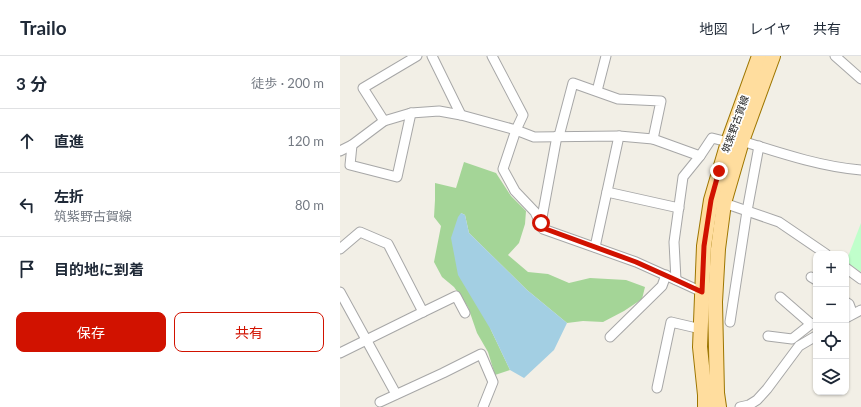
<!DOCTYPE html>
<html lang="ja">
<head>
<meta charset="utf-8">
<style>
	body { margin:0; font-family:Lato,"Noto Sans JP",sans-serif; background:#f6f6f7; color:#1f2937 }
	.controls { position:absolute; right:12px; bottom:12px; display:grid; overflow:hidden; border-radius:8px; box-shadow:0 1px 3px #0004 }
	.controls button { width:36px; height:36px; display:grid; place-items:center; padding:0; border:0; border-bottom:1px solid #e0e1e3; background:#fff; color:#1f2937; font:20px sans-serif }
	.stop { position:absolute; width:12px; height:12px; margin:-9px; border:3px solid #d11200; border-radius:50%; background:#fff }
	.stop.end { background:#d11200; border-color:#fff; box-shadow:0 1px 4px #0008 }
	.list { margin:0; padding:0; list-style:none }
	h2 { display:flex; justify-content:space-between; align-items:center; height:52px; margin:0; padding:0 16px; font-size:17px }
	h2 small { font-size:13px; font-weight:400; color:#747a83 }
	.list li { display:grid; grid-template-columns:26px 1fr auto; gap:12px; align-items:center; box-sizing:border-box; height:64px; padding:0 16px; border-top:1px solid #e0e1e3 }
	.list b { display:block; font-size:15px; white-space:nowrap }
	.list p { margin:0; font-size:13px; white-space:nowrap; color:#747a83 }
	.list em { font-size:13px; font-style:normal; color:#747a83 }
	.actions { display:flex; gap:8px; padding:12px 16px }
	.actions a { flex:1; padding:9px 0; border:1px solid #d11200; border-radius:8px; text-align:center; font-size:14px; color:#d11200 }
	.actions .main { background:#d11200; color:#fff }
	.icon { flex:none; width:22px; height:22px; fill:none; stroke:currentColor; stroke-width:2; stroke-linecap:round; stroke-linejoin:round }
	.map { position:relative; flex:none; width:521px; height:351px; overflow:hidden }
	header { display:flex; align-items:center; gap:24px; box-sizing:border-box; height:56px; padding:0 20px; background:#fff; border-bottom:1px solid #e0e1e3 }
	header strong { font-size:19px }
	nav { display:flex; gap:22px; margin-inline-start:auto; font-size:14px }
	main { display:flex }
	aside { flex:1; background:#fff }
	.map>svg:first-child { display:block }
	.forest { fill:#a4d597 }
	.park { fill:#c0ffcb }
	.water { fill:#a3cfe3 }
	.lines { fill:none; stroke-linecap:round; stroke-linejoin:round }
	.street-casing { stroke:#a7a7a7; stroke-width:11 }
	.primary-casing { stroke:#9d7600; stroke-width:16 }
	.street { stroke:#fff; stroke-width:9 }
	.primary { stroke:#ffdd9e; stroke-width:14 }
	.route { stroke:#d11200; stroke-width:5 }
	.labels { text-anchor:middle; stroke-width:3.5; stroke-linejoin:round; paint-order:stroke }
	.street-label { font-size:10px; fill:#202020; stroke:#fff }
</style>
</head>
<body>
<header>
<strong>Trailo</strong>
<nav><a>地図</a><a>レイヤ</a><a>共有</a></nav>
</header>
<main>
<aside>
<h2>3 分<small>徒歩 · 200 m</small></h2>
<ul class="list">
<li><svg class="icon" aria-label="ahead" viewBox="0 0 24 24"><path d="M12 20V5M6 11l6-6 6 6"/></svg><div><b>直進</b></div><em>120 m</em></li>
<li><svg class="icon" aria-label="left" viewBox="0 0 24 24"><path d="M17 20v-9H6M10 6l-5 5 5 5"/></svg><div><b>左折</b><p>筑紫野古賀線</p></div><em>80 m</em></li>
<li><svg class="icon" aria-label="arrive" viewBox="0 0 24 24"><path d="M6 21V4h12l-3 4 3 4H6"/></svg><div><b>目的地に到着</b></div></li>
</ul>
<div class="actions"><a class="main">保存</a><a>共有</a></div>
</aside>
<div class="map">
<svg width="521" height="351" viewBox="0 0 521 351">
	<rect width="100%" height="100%" fill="#f2efe6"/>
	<!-- forest -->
	<path class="forest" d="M124 106 156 117 171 140 186 155 185 168 179 187 168 199 188 216 208 218 229 227 250 222 286 224 305 231 302 243 284 255 263 266 243 265 227 267 187 234 129 177 125 159 121 157 151 274 170 314 155 319 148 296 137 277 128 251 114 231 102 221 94 206 101 170 94 161 95 144V127L116 132Z"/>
	<!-- park -->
	<path class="park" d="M521 167V216L506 206Z"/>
	<!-- water -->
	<path class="water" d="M121 157 125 159 129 177 187 234 227 267 214 294 184 322 170 314 151 274 118 219 111 182 118 161Z"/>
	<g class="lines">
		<!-- street casing -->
		<g class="street-casing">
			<g id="street">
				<path d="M92 0 121 59"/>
				<path d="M152 0 183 59 176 74 163 113 175 135 195 156 203 173 296 206 336 224 362 236"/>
				<path d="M495 0 521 23"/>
				<path d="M257 35 266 0"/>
				<path d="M44 65 23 32 77 0"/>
				<path d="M219 80 233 27 278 43 321 45 313 83"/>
				<path d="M402 85C440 97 482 111 521 114"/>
				<path d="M12 89 10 109 57 121 71 57"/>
				<path d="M0 95 12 89 44 65 71 57 99 55 121 59 176 74 194 81 279 80 313 83 360 100"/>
				<path d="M267 136 339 152"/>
				<path d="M384 147 439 166 486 198"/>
				<path d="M201 167 217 80"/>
				<path d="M255 191 279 80"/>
				<path d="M0 193 20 176 48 188 83 256"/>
				<path d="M506 212 521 223"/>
				<path d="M471 221 476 224"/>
				<path d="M336 224 334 186 343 121 360 100 372 82 388 86"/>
				<path d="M0 236 56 338"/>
				<path d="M440 241 471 268"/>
				<path d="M506 246 509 248 512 256"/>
				<path d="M506 262 521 254"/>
				<path d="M390 266 407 155 419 90"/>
				<path d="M428 280 452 283 471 268 476 267"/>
				<path d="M270 281 322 230 326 219"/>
				<path d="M0 297 83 256 116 240 125 257"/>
				<path d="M317 332 331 266 361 273"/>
				<path d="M40 346 103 317 141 298 153 326 143 351"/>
				<path d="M400 351 409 349 417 344 427 333 459 290 476 280"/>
			</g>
		</g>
		<!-- primary casing -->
		<g class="primary-casing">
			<g id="primary">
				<path d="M365 351V339L360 291 364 190 371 144 388 86 419 0"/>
				<path d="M379 351 377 337 375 246 378 193 384 147 402 85 433 0"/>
			</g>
		</g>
		<!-- street -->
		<use href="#street" class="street"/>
		<!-- primary -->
		<use href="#primary" class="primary"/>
	</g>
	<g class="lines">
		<!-- route -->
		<path class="route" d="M201 167 203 172 296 206 336 224 362 236 364 190 371 144 379 115"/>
	</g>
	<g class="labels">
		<!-- street labels -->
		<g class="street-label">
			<text transform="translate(395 68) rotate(-70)" y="4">筑紫野古賀線</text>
		</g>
	</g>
</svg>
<div class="controls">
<button>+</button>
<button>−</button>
<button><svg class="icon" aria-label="locate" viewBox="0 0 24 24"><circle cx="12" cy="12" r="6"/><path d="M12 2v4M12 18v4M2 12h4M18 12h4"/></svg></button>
<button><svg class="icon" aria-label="layers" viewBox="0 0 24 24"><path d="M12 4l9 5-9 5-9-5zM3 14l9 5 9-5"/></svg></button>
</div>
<div class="stop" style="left:201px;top:167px"></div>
<div class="stop end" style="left:379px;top:115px"></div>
</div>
</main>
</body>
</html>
